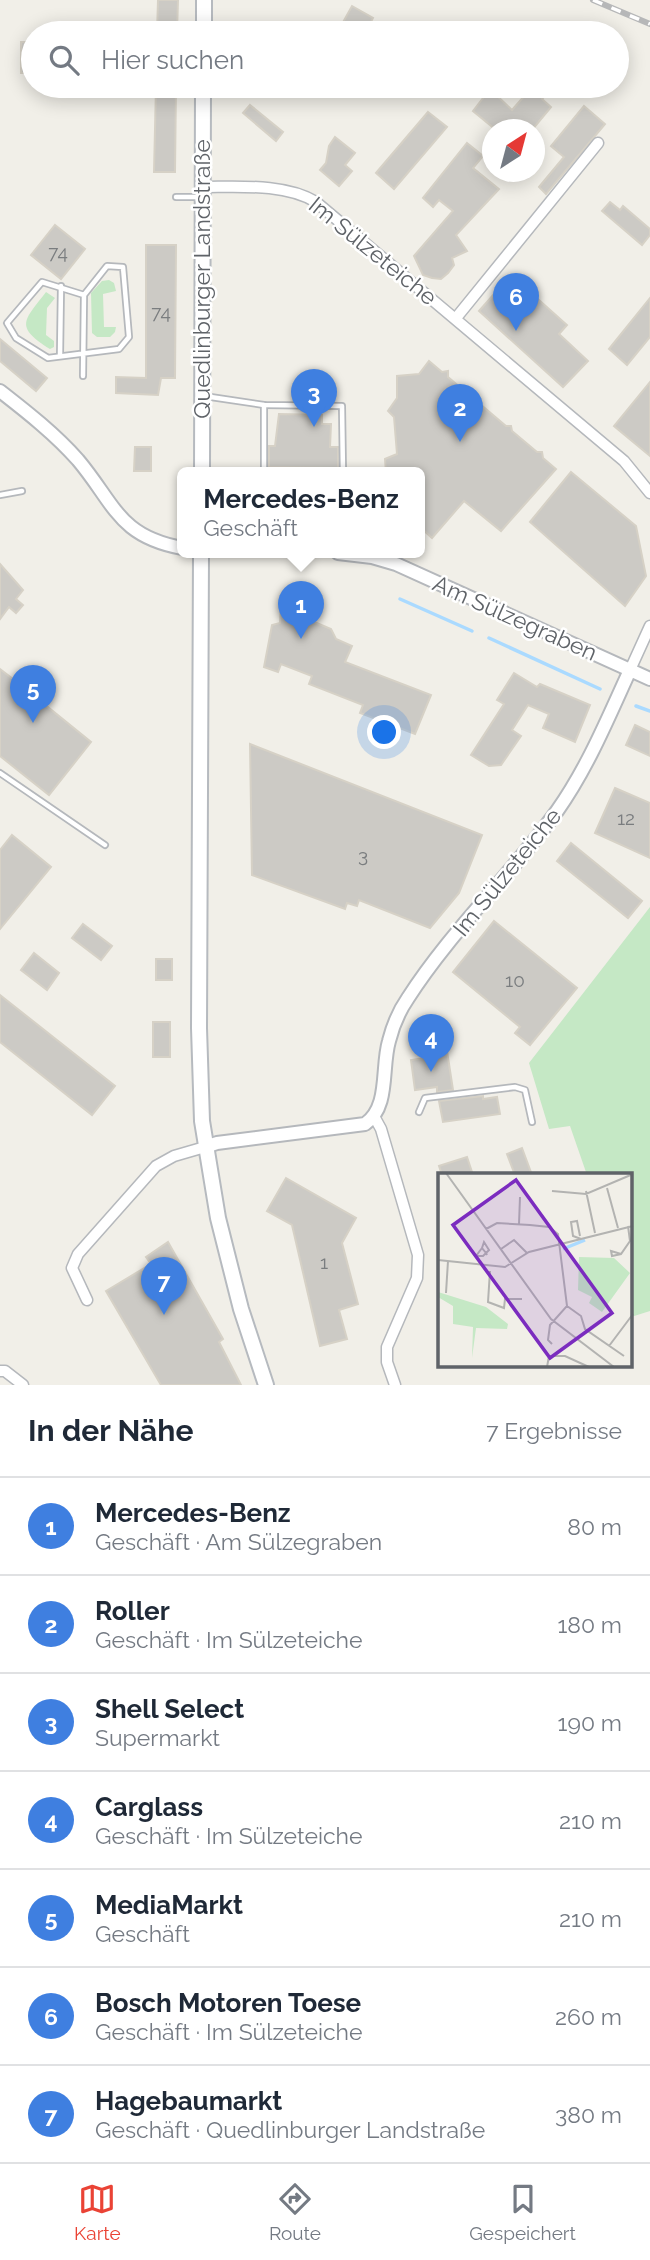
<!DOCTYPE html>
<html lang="de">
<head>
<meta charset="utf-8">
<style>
	body { margin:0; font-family:Raleway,sans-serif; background:#f2f2f3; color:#1f2937 }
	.compass { position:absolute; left:482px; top:119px; width:63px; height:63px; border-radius:50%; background:#fff; box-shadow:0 4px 18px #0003; rotate:36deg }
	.you { position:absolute; left:385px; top:733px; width:24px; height:24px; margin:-18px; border:5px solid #fff; border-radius:50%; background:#1a73e8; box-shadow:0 0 0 10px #1a73e833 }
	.badge { display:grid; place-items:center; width:46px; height:46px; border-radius:50%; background:#ea4335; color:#fff; font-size:23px; font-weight:700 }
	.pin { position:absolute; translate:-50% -58px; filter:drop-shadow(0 2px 4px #0008) }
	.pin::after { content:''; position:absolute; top:37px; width:24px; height:21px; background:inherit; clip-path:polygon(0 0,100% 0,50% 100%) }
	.popup { position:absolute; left:177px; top:467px; width:248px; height:91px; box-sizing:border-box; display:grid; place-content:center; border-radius:10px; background:#fff; filter:drop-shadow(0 2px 5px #0005); font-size:23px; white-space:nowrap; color:#747a83 }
	.popup b { font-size:26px; color:#1f2937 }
	.popup::after { content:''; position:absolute; left:50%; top:100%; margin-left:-14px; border:14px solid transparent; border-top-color:#fff }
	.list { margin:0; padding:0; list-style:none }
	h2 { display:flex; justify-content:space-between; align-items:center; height:91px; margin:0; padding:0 28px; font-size:30px }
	h2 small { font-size:23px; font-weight:400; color:#747a83 }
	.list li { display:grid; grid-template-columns:46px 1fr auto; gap:21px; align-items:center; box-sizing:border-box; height:98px; padding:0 28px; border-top:2px solid #e0e1e3 }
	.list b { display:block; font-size:26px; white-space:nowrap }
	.list p { margin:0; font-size:23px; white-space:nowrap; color:#747a83 }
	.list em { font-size:23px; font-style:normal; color:#747a83 }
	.icon { flex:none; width:38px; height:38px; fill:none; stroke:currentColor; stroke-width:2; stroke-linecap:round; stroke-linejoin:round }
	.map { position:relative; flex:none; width:650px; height:1385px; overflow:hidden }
	.search { position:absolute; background:#fff; box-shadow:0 4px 18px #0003; left:21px; right:21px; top:21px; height:77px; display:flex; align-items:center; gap:18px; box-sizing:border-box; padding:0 24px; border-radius:38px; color:#747a83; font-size:26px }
	.sheet { height:777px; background:#fff }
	nav { display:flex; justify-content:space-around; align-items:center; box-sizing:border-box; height:98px; border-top:2px solid #e0e1e3; background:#fff; font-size:19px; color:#747a83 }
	nav a { display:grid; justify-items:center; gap:4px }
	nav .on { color:#ea4335 }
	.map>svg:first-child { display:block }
	.green { fill:#c5e8c5 }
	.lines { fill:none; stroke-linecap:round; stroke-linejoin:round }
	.stream { stroke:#aadaff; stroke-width:3.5 }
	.building { fill:#cccac5; stroke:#d6d1c6; stroke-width:2 }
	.service-casing { stroke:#b5b8bc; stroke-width:8 }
	.minor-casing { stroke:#b5b8bc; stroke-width:13 }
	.tertiary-casing { stroke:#b5b8bc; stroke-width:16 }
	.secondary-casing { stroke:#b6babf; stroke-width:18 }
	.service { stroke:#fff; stroke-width:4.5 }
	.minor { stroke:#fff; stroke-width:10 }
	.tertiary { stroke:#fff; stroke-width:12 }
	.secondary { stroke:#fff; stroke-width:14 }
	.rail-casing { stroke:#b6b7b8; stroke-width:6 }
	.rail { stroke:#fff; stroke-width:3.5; stroke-dasharray:10; stroke-linecap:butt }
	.labels { text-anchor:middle; stroke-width:5; stroke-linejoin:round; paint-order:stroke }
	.number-label { font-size:19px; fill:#7a7d7f }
	.street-label { font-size:23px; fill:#5f6368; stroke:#fff }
	.inset-river { fill:none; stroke:#aadaff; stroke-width:3.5 }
	.inset-road { fill:none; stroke:#b3b3b1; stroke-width:2 }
	.view { fill:#7b2cbf; fill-opacity:0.15; stroke:#7b2cbf; stroke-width:3.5 }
	.inset-edge { fill:none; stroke:#5f6368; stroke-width:3.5 }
</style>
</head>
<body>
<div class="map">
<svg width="650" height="1385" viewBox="0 0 650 1385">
	<rect width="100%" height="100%" fill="#f1efe8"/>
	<!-- green -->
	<g class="green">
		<path d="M109 280 114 283 116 291 103 294 104 327H116L115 332 110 337H97L92 333 91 293 102 281Z"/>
		<path d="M46 292 55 298 47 308 46 335 54 341V347L50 349C14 326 24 321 46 292Z"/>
		<path d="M650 907V1311L631 1317V1175H587L570 1126 549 1129 529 1063Z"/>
	</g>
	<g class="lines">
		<!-- stream -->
		<g class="stream">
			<path d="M400 599 472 631"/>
			<path d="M489 638 600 689"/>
			<path d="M636 706 650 711"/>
		</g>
	</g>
	<!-- building -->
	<g class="building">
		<path d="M158 0H178L177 33H157Z"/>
		<path d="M352 6 373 18 365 33H359L342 24Z"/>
		<rect x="21" y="42" width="12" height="31"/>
		<path d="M156 86H176L175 172H154Z"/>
		<path d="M533 86H554L542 99 551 107 532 130H496L473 111 490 89 512 110Z"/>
		<path d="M250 105 283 132 276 141 243 113Z"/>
		<path d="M584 106 605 124 546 194 539 187 564 157 551 146Z"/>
		<path d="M428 112 447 127 394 189 376 173Z"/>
		<path d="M335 137 355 153 345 165 352 171 339 186 320 170 326 163 329 146Z"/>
		<path d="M467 143 483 156 473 168 499 189 456 235 467 251 452 258 454 265 448 273 441 279 432 278 423 275 414 256 453 211 439 200 433 207 423 198Z"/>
		<path d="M610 202 620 210 623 206 650 229V235L642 245 602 211Z"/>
		<path d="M55 225 85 249 61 279 31 255Z"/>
		<path d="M146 245H176L175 378H161L158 395 116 393V377L146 378Z"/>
		<path d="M511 275 567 325 559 334 588 361 563 387 479 311Z"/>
		<path d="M650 298V337L627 365 609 349Z"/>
		<path d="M0 339 47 378 36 391 0 361Z"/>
		<path d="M429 361 442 372 448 371V377L474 399H480V404L506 426H511L512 431 537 452H542L543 458 556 469 501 531 464 501 432 538 420 527V473H386L385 459 397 454 394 417 388 411 397 398V376L419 374Z"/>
		<path d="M650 382V456L614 426Z"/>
		<path d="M279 414 322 415V424H331L330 447H338V468L269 467V446H275Z"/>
		<path d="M135 447H151V471H134Z"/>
		<path d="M571 472 636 526 646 576 625 606 530 522Z"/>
		<path d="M0 564 23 590 16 599 23 605 16 613 9 607 0 619Z"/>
		<path d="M297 587 312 621 331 629 336 639 352 646 345 662 431 695 415 734 360 713 363 705 309 684 312 676 281 664 278 672 264 667 272 625 280 623 281 605Z"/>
		<path d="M0 669 17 682 22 676 48 697 43 703 91 742 49 795 0 756Z"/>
		<path d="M514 673 537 687 540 684 590 705 575 742 543 728 549 714 528 705 512 730 521 736 501 765 489 766 471 755 504 704 497 700Z"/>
		<path d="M635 725 650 732V756L626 745Z"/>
		<path d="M250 744 482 835 459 893 430 928 359 900 357 906 347 903 345 909 252 875Z"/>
		<path d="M615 788 650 803V858L595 833Z"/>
		<path d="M12 835 51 867 0 929V850Z"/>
		<path d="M571 843 642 901 628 918 557 861Z"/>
		<path d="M494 921 577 988 530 1045 515 1033 520 1027 453 972Z"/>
		<path d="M83 924 112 946 101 960 72 938Z"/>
		<path d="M34 953 59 973 47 990 21 970Z"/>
		<rect x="156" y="959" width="16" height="21"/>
		<path d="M0 995 115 1086 92 1115 0 1042Z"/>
		<rect x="153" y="1022" width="17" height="35"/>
		<path d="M445 1038 453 1090 437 1092V1087L415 1090 411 1060 431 1057 429 1040Z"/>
		<path d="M483 1096V1099L497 1097 500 1114 443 1122 439 1101Z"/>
		<path d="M522 1148 532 1175H515L507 1154Z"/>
		<path d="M467 1157 473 1175H442L439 1166Z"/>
		<path d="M286 1178 356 1218 342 1243 358 1304 339 1310 347 1339 320 1346 292 1225 267 1211Z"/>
		<path d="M168 1242 223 1339 219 1342 241 1385H161L106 1291 151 1264 146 1257Z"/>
	</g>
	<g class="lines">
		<!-- service casing -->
		<g class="service-casing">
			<g id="service">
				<path d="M176 197H200"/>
				<path d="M60 355 61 286"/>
				<path d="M83 376 84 295 107 266 123 267 129 337 119 349 48 358 16 338 7 323 42 282 84 295"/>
				<path d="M204 396 264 405 342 406 343 473"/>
				<path d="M264 473V405"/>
				<path d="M0 495 22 491"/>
				<path d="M0 773 105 845"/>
				<path d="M419 1112 425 1098 515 1087 525 1090 532 1122"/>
			</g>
		</g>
		<!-- minor casing -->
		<g class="minor-casing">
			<g id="minor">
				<path d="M202 187C238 187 285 183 316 202L624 461 650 493"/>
				<path d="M456 318 598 143"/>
				<path d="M630 670 650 626"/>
				<path d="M375 1118 381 1129 418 1255 417 1278 387 1347V1362L395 1385"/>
				<path d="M87 1300 72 1268 78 1254 156 1166 174 1156 205 1147"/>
				<path d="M0 1371H5L23 1385"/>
			</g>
		</g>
		<!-- tertiary casing -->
		<g class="tertiary-casing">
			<g id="tertiary">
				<path d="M0 391C27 412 55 434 78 460 115 504 118 536 182 548"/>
				<path d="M338 553 372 557 396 564 650 679"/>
				<path d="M205 1147 217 1143 365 1124C390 1107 381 1068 389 1041 393 1025 399 1011 408 998 451 931 511 875 557 811 588 767 608 718 630 670"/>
			</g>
		</g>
		<!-- secondary casing -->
		<g class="secondary-casing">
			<g id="secondary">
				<path d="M204 33V0"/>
				<path d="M202 473 203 86"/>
				<path d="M201 553 199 1028 202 1121 218 1218 241 1309 266 1385"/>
			</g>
		</g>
		<!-- service -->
		<use href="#service" class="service"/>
		<!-- minor -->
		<use href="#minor" class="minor"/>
		<!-- tertiary -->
		<use href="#tertiary" class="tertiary"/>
		<!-- secondary -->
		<use href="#secondary" class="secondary"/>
		<!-- rail casing -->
		<g class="rail-casing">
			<path id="rail" d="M593 0 650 24"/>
		</g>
		<!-- rail -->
		<use href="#rail" class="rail"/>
	</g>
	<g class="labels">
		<!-- number labels -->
		<g class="number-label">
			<text x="58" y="259">74</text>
			<text x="161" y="319">74</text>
			<text x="626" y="825">12</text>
			<text x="363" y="862">3</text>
			<text x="515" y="987">10</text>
			<text x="324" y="1269">1</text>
		</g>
		<!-- street labels -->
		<g class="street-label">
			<text transform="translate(373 251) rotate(39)" y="8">Im Sülzeteiche</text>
			<text transform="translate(202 279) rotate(-90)" y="8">Quedlinburger Landstraße</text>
			<text transform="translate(515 618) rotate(24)" y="8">Am Sülzegraben</text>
			<text transform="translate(507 872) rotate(-51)" y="8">Im Sülzeteiche</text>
		</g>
	</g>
	<!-- overview -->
	<g transform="translate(438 1173)">
		<rect width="194" height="194" fill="#f1efe8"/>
		<path d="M141 84 176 85 192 100 164 139 151 130 154 124 140 117ZM0 119 48 134 70 151 69 156 38 155 34 185 35 154 15 151V133L0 124Z" fill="#c5e8c5"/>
		<path class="inset-river" d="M125 76 147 67"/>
		<path class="inset-road" d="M8 0 113 146 176 194M169 15 180 55M114 18 148 21 195 1M148 18 157 60M81 51 82 24M48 56 59 50 92 52 111 54 120 61 129 133 112 152 110 167 114 171M142 63 139 48 133 49 135 63 143 66M44 75 38 83H45L51 77 46 69 44 75 48 80 49 82M63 76 76 67 89 80M183 81 173 78 174 83 183 81 192 68 190 53M0 87 67 94 91 79 195 53M52 98 50 129 66 135 67 126H84M8 120 10 88M129 133 143 143 147 156 186 183M171 173 195 141M109 194 111 183H127L151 194"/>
		<path class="view" d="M78 7 174 140 112 185 15 52Z"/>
		<rect width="194" height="194" class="inset-edge"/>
	</g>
</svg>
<svg class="compass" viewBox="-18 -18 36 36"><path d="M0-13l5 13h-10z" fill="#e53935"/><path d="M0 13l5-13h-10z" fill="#747a83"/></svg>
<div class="you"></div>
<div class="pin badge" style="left:301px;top:639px;background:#3f7fe0">1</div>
<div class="popup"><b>Mercedes-Benz</b>Geschäft</div>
<div class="pin badge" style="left:460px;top:442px;background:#3f7fe0">2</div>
<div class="pin badge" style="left:314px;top:427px;background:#3f7fe0">3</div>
<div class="pin badge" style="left:431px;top:1072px;background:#3f7fe0">4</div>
<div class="pin badge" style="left:33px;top:723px;background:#3f7fe0">5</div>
<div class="pin badge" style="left:516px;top:331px;background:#3f7fe0">6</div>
<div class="pin badge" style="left:164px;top:1315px;background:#3f7fe0">7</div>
<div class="search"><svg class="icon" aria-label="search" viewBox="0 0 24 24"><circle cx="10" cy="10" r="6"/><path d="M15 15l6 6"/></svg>Hier suchen</div>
</div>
<section class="sheet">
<h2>In der Nähe<small>7 Ergebnisse</small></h2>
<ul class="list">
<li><span class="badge" style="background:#3f7fe0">1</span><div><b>Mercedes-Benz</b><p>Geschäft · Am Sülzegraben</p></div><em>80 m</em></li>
<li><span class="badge" style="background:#3f7fe0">2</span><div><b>Roller</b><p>Geschäft · Im Sülzeteiche</p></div><em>180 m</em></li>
<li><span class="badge" style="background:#3f7fe0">3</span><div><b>Shell Select</b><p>Supermarkt</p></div><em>190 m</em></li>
<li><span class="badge" style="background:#3f7fe0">4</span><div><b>Carglass</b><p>Geschäft · Im Sülzeteiche</p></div><em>210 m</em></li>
<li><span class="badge" style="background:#3f7fe0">5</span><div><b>MediaMarkt</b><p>Geschäft</p></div><em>210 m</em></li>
<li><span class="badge" style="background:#3f7fe0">6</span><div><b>Bosch Motoren Toese</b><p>Geschäft · Im Sülzeteiche</p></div><em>260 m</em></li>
<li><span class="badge" style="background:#3f7fe0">7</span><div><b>Hagebaumarkt</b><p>Geschäft · Quedlinburger Landstraße</p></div><em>380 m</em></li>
</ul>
</section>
<nav>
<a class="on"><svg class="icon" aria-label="map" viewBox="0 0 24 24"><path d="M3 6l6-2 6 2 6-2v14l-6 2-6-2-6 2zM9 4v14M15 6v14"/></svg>Karte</a>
<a><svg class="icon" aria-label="directions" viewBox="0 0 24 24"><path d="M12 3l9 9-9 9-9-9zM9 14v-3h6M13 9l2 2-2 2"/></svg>Route</a>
<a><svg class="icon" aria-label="saved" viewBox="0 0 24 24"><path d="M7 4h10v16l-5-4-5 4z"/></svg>Gespeichert</a>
</nav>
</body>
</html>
